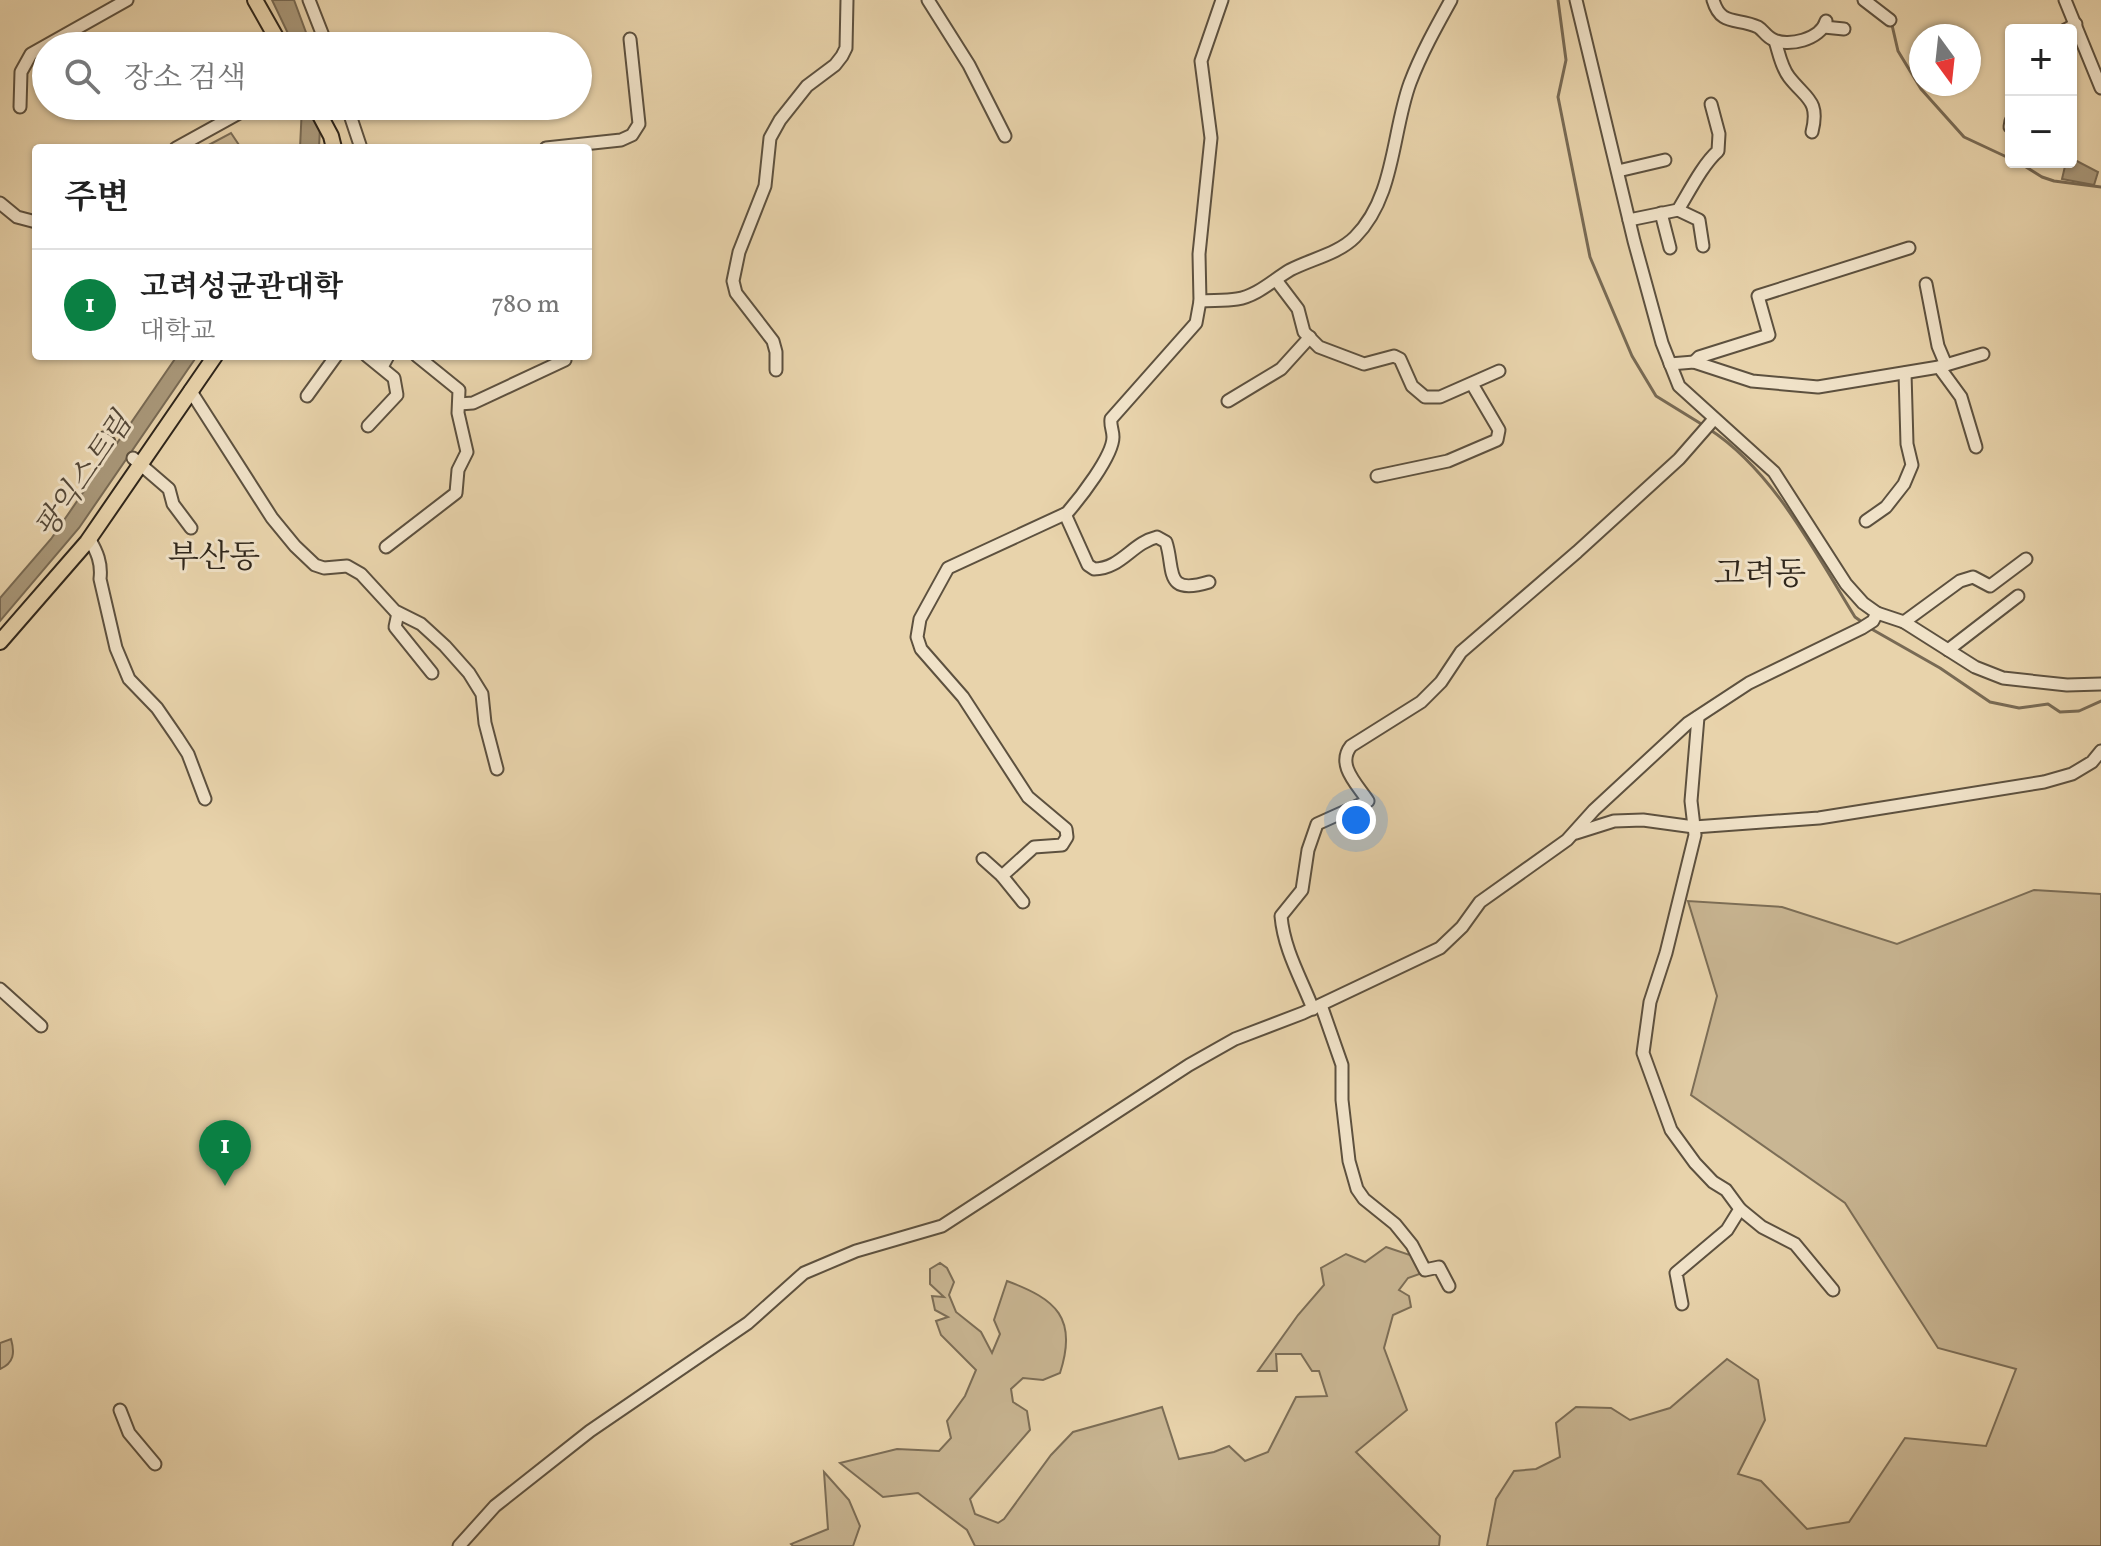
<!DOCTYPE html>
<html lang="ko">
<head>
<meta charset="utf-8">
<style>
	body { margin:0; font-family:Vollkorn,"Noto Serif KR",serif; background:#f2f2f2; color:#222 }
	.controls { position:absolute; right:24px; top:24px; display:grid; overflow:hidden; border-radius:8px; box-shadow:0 2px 6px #0004 }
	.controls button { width:72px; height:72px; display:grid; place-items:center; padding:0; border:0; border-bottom:2px solid #e0e0e0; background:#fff; color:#222; font:40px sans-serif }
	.compass { position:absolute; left:1909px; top:24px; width:72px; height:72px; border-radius:50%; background:#fff; box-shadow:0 2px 6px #0004; rotate:165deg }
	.you { position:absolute; left:1356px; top:820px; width:28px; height:28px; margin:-20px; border:6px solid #fff; border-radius:50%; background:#1a73e8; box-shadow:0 0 0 12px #1a73e833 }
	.badge { display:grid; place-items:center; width:52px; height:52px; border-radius:50%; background:#0b8043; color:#fff; font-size:26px; font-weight:700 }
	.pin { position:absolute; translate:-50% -66px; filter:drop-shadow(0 2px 4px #0008) }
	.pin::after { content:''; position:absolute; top:42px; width:28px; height:24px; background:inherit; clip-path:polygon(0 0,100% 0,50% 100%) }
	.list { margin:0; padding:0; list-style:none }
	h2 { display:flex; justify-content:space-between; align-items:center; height:104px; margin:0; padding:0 32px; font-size:34px }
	h2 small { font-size:26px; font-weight:400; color:#767676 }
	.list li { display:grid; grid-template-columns:52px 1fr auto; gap:24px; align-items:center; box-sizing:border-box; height:112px; padding:0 32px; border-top:2px solid #e0e0e0 }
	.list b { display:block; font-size:30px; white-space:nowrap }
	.list p { margin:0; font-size:26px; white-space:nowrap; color:#767676 }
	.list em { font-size:26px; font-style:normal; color:#767676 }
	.icon { flex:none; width:44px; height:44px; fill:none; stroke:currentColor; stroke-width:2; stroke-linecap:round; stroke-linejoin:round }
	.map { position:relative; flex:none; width:2101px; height:1546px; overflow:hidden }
	.search { position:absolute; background:#fff; box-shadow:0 2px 6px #0004; left:32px; top:32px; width:560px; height:88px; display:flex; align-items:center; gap:20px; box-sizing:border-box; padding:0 28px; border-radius:44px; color:#767676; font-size:30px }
	.panel { position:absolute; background:#fff; box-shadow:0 2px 6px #0004; left:32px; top:144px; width:560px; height:216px; border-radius:8px }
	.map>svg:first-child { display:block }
	.green { fill:#c9b693; stroke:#7c6e57; stroke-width:2 }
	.water { fill:#a9987a; stroke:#786a54; stroke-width:2 }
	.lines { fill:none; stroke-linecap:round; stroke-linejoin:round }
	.stream { stroke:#786a54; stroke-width:3 }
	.minor-casing { stroke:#5d513f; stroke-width:15 }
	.major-casing { stroke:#2f261b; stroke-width:18 }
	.minor { stroke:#f0e2c8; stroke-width:11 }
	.major { stroke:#e8d3ab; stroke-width:14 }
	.labels { text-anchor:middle; stroke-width:6; stroke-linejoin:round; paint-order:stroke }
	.water-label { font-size:30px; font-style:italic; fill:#544838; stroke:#f0e2c8 }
	.quarter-label { font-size:32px; fill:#2f261b; stroke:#f0e2c8 }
</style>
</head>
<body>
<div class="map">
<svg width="2101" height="1546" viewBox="0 0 2101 1546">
	<rect width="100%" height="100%" fill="#e8d3ab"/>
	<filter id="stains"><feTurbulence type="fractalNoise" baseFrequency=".0025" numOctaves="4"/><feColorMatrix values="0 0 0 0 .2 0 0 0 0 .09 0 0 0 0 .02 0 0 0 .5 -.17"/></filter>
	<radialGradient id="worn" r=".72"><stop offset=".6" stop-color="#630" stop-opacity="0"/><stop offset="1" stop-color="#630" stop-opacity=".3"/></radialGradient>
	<!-- green -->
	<g class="green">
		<path d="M231 133 241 148H203Z"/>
		<path d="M2034 890 2101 894V1546H1487L1496 1499 1514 1471 1536 1469 1560 1457 1556 1423 1576 1407 1611 1408 1630 1420 1670 1408 1727 1359 1758 1380 1765 1420 1738 1474 1761 1481 1807 1529 1849 1522 1905 1438 1986 1446 2016 1369 1938 1348 1845 1203 1691 1095 1717 996 1688 901 1782 907 1897 944Z"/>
		<path d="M1386 1247 1413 1256 1425 1272 1408 1278 1399 1290 1409 1296 1411 1307 1393 1315 1384 1348 1407 1410 1356 1452 1440 1536 1439 1546H975L967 1530 918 1493 883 1497 840 1463 897 1449 939 1451 951 1438 947 1421 965 1396 976 1370 941 1335 936 1321 948 1317 935 1310 932 1296 944 1297 930 1284V1269L940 1263 947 1268 954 1282 949 1295 956 1312 981 1332 992 1353 1000 1334 994 1320 1007 1281C1056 1299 1078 1318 1060 1373L1043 1380 1023 1378 1011 1389 1013 1402 1027 1411 1030 1430 970 1499 975 1514 998 1523 1004 1519 1051 1455 1073 1432 1162 1407 1179 1459 1214 1452 1229 1446 1245 1461 1268 1452 1296 1397 1327 1396 1319 1371H1312L1301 1354H1276L1277 1371H1258L1298 1315 1324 1285 1321 1268 1346 1254 1365 1262Z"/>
		<path d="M11 1339C15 1353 14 1363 0 1369V1343Z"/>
		<path d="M824 1472 849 1500 860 1526 853 1546H793L791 1544 828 1529Z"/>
	</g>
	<!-- water -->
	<g class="water">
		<path d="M272 0H294L311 46H294Z"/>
		<path d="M302 106H321L319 148H300Z"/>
		<path d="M2071 158 2098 172 2094 185 2062 179 2066 162H2071Z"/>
		<path d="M177 356H197L79 528 0 621V598L51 539Z"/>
	</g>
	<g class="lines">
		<!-- stream -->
		<g class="stream">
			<path d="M1558 0 1566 60 1558 97 1590 257 1632 356 1656 396 1703 425"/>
			<path d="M1892 25 1898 51 1921 89 1964 137 2011 159"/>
			<path d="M2018 162 2042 177 2054 181 2101 187"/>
			<path d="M1709 429C1773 470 1816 554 1855 617L1862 622"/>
			<path d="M1868 627 1940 668 1990 702 2019 708 2048 704 2060 712 2079 711 2101 701"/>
		</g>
		<!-- minor casing -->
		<g class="minor-casing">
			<g id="minor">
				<path d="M309 0 327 46"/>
				<path d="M928 0 969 65 1005 136"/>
				<path d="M1576 0 1634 241 1662 343 1679 386 1774 472 1846 584 1863 603 1877 613 1904 622 1975 667 2003 678 2067 685 2101 684"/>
				<path d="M1713 0C1721 27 1737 17 1758 27 1763 30 1766 36 1772 39 1788 48 1821 39 1826 21"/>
				<path d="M1864 0 1890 20"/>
				<path d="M2065 0 2101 88"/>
				<path d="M1824 27 1844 29"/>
				<path d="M2065 30 2076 24"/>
				<path d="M1775 41C1779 53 1781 67 1789 77 1806 99 1820 100 1812 132"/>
				<path d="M347 106 361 148"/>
				<path d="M20 107 21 72 31 54 127 0"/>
				<path d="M2010 127 2011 121"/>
				<path d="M176 148 252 106"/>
				<path d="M546 148 621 140 632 135 639 124 630 39"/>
				<path d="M1618 171 1665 160"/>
				<path d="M0 203 17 217 36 222"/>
				<path d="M1678 210 1699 220 1703 246"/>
				<path d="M1661 213 1670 248"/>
				<path d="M1629 220 1678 210C1689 192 1703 164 1718 151L1719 134 1711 104"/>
				<path d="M1276 280 1298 309 1304 332 1319 347 1364 364 1394 356 1400 359 1412 386 1425 397H1440L1499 371"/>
				<path d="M1926 284 1938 346 1946 365"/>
				<path d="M1200 301C1212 300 1225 301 1237 299 1257 296 1273 280 1290 270 1311 259 1338 254 1355 237 1395 197 1392 132 1410 83 1421 54 1436 27 1451 0"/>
				<path d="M367 356 394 378 397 395 368 426"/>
				<path d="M1694 362 1699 357 1769 335 1758 296 1909 248"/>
				<path d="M1670 364 1694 362 1752 381 1818 387 1939 367 1983 354"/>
				<path d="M382 367 388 356"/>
				<path d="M1939 367 1961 397 1976 447"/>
				<path d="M776 370V352L773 341 736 293 733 281 739 252 765 186 770 138 780 120 807 86 835 65 842 56 846 48 847 0"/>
				<path d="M190 390 272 518 295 546 315 565 324 568 347 566 361 574 395 611 421 624 445 646 469 673 482 694 485 723 497 769"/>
				<path d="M307 396 336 356"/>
				<path d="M1228 401 1281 369 1310 337"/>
				<path d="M459 404 473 403 565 360"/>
				<path d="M103 438 109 442"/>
				<path d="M133 458 169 489 173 504 191 528"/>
				<path d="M1377 476 1448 461 1497 440 1499 430 1472 384"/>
				<path d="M1065 514 1088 565 1094 569C1121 569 1132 543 1157 537L1166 542C1175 569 1163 596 1209 582"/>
				<path d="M1866 521 1886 507 1904 484 1912 465 1907 444 1905 373"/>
				<path d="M89 538C97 552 102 563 100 579L116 648 129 679 157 708 177 737 188 754 205 799"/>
				<path d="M386 547 456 493 458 470 467 452 458 413 459 390 417 356"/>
				<path d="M398 613 395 627 432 673"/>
				<path d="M1904 622 1960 581 1973 577 1990 586 2026 559"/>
				<path d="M1948 650 2018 596"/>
				<path d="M1576 833 1614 821 1643 820 1694 827 1819 818 1907 804 2044 782 2072 774 2092 762 2101 751"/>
				<path d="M983 859 1002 876"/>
				<path d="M1023 902 1002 876 1034 847 1062 845 1067 837 1066 829 1028 797 963 697 921 649 917 637 920 619 948 568 1067 513C1080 498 1113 456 1113 437 1113 430 1110 426 1111 419L1196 323 1200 301 1199 254 1211 138 1201 61 1222 0"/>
				<path d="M0 989 41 1026"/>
				<path d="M1321 1005 1342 1065V1100L1349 1161 1357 1189 1364 1199 1395 1224 1412 1245 1425 1270 1439 1267 1449 1286"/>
				<path d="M1313 1009C1301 978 1284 950 1281 916L1302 890 1308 850 1317 824 1368 801C1357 784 1336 765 1351 746L1421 702 1441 682 1461 652 1577 552 1679 459 1714 419"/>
				<path d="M1740 1209 1762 1227 1795 1244 1833 1290"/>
				<path d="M1682 1304 1676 1273 1727 1230 1740 1209 1726 1190 1713 1182 1695 1163 1671 1130 1643 1053 1650 1002 1666 953 1695 835 1691 801 1698 717"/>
				<path d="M120 1410 129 1433 155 1464"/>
				<path d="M459 1546 495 1506 590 1431 748 1323 804 1273 856 1251 942 1226 1189 1065 1235 1039 1303 1013 1440 948 1462 927 1480 902 1567 840 1594 810 1688 723 1749 683 1862 628 1873 621 1877 613"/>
			</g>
		</g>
		<!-- major casing -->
		<g class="major-casing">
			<g id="major">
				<path d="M255 0 281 46"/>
				<path d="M315 106 331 136 334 148"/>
				<path d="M0 642 87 542 215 356"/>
			</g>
		</g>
		<!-- minor -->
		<use href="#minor" class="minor"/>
		<!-- major -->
		<use href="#major" class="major"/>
	</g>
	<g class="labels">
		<!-- water labels -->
		<g class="water-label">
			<text transform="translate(83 475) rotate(-55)" y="10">팡익스트림</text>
		</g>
		<!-- quarter labels -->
		<g class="quarter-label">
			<text x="214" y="567">부산동</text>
			<text x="1760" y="584">고려동</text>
		</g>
	</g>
	<rect width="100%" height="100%" filter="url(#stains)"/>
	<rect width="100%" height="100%" fill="url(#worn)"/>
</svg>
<div class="controls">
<button>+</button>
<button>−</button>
</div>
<svg class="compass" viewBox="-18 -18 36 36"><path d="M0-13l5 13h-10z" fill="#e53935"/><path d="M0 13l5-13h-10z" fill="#767676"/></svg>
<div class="you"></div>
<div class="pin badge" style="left:225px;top:1186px">1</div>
<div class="search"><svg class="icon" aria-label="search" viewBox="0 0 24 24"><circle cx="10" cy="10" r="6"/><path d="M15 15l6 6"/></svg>장소 검색</div>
<section class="panel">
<h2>주변<small></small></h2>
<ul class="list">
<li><span class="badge">1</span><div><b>고려성균관대학</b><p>대학교</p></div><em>780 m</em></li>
</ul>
</section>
</div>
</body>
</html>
